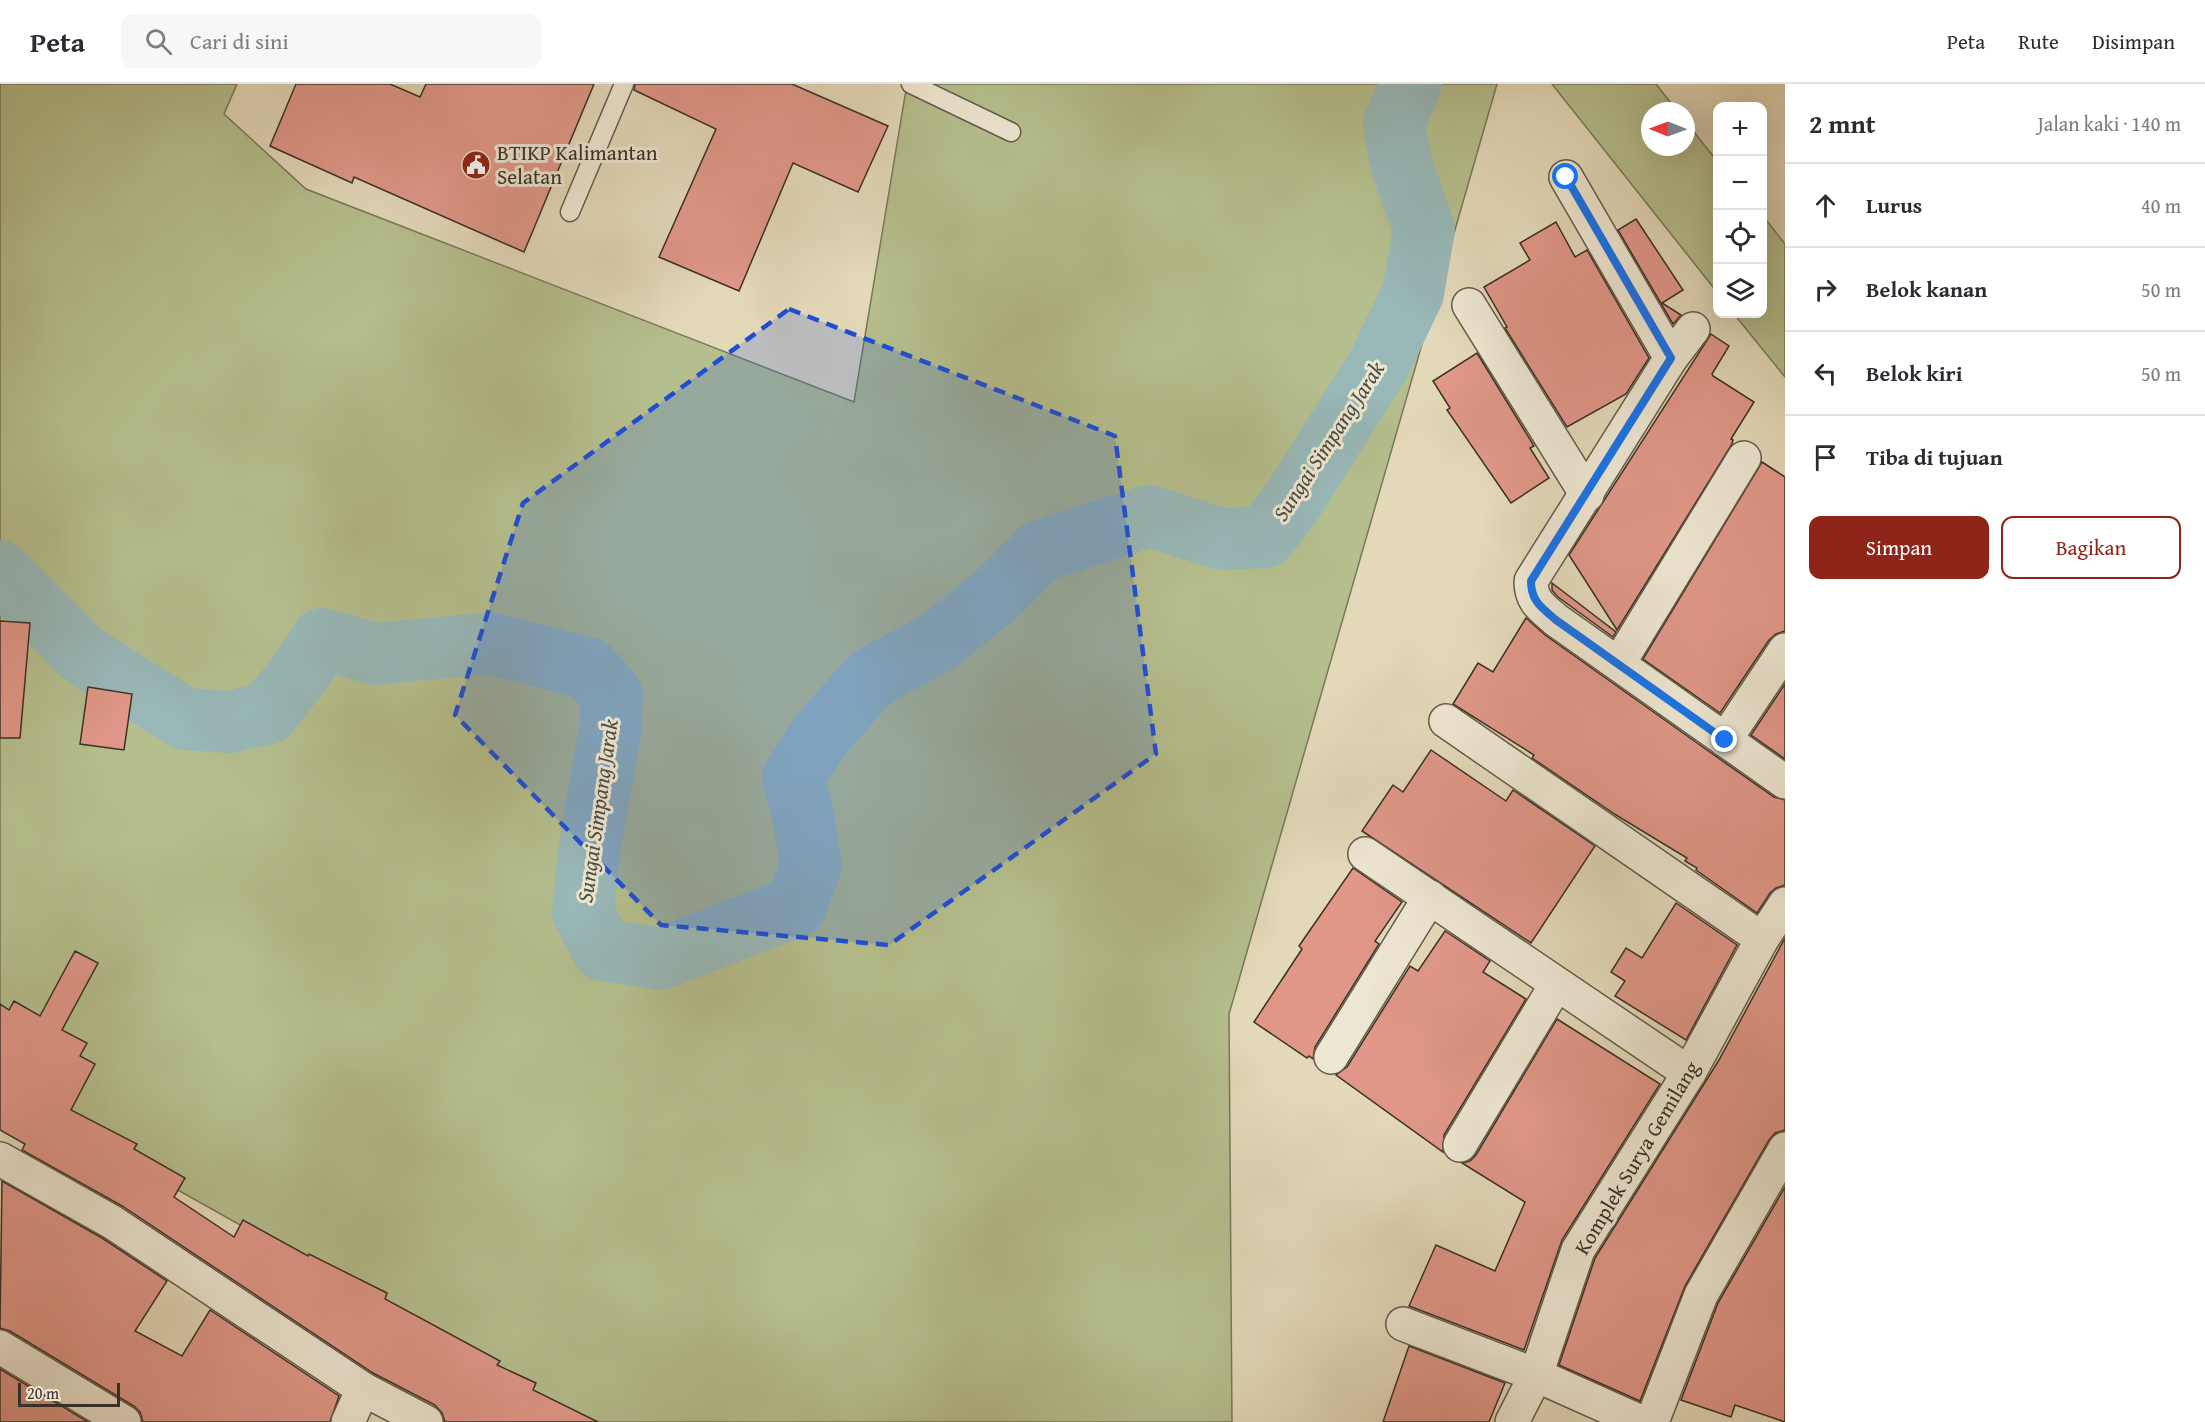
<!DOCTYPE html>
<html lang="id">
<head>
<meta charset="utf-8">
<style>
	body { margin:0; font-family:"Gentium Book Plus",serif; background:#f7f7f7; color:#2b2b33 }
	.controls { position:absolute; right:18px; top:18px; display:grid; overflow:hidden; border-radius:12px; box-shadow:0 6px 24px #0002 }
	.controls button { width:54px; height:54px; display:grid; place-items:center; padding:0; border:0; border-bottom:2px solid #e1e1e2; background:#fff; color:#2b2b33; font:30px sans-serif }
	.compass { position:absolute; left:1641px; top:18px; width:54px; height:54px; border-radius:50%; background:#fff; box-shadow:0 6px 24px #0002; rotate:271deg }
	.scale { position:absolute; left:18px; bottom:15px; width:102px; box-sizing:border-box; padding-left:6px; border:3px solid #393127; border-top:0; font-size:16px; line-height:21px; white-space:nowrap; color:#393127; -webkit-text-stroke:4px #ede6d1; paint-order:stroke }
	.stop { position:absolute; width:18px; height:18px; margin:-14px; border:4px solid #1a73e8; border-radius:50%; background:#fff }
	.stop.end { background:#1a73e8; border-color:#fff; box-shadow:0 2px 6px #0008 }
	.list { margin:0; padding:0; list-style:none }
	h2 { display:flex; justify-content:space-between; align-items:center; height:78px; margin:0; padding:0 24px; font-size:26px }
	h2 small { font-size:20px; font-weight:400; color:#7c7c81 }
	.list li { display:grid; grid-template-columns:39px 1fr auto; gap:18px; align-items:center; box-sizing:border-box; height:84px; padding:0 24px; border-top:2px solid #e1e1e2 }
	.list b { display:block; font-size:22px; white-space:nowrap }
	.list em { font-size:20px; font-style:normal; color:#7c7c81 }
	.actions { display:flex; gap:12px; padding:18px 24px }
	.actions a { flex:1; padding:14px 0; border:2px solid #8f2418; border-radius:12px; text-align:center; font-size:21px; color:#8f2418 }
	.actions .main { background:#8f2418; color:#fff }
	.icon { flex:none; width:33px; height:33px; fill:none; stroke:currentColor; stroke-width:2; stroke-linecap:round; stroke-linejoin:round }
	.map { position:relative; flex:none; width:1785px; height:1338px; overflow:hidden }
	header { display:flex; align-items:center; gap:36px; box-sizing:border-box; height:84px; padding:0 30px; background:#fff; border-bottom:2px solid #e1e1e2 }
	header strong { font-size:28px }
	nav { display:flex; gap:33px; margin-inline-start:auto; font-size:21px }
	.search { width:420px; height:54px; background:#f7f7f7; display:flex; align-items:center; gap:15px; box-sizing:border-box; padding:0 21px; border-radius:12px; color:#7c7c81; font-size:22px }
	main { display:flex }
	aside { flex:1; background:#fff }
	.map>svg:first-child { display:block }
	.green { fill:#b5be8d; stroke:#77785a; stroke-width:1.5 }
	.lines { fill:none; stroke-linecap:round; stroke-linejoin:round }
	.river { stroke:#98b8b8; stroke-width:62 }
	.building { fill:#e09788; stroke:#393127; stroke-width:1.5 }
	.lane-casing { stroke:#645b4b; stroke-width:21 }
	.street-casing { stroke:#645b4b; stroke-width:36 }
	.lane { stroke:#ede6d1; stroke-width:18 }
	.street { stroke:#ede6d1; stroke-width:33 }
	.route { stroke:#1a73e8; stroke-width:8 }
	.marked { fill:#1d4ed8; fill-opacity:0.2; stroke:#1d4ed8; stroke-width:4.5; stroke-dasharray:12 8; stroke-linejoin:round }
	.labels { text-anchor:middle; stroke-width:6; stroke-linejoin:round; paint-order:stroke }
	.poi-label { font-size:21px; fill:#393127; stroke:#ede6d1; text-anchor:start }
	.street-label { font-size:21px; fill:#393127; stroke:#ede6d1 }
	.water-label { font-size:22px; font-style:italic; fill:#4c4c44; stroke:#ede6d1 }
</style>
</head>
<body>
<header>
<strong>Peta</strong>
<div class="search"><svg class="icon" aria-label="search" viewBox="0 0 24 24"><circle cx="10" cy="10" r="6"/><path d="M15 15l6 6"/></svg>Cari di sini</div>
<nav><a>Peta</a><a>Rute</a><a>Disimpan</a></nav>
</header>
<main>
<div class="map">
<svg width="1785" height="1338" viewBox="0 0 1785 1338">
	<rect width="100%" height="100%" fill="#e3d8b8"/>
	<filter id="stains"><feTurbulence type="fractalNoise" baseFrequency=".00333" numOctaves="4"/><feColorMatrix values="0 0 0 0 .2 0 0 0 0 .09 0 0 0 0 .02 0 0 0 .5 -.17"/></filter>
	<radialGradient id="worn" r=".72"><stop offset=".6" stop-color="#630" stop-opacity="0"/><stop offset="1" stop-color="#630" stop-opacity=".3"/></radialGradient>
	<!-- green -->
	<g class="green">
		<path d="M0 0H237L224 30 306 105 854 318 907 0H1497L1229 930 1232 1338H553L498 1286 96 1060 0 993Z"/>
		<path d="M1552 0H1656L1677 27H1650V63H1686V38L1717 77V208Z"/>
		<path d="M1763 132 1785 160V293L1734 230H1762Z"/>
	</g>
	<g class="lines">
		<!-- river -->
		<path class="river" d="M0 487 83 571 185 635 230 638 268 629 299 590 322 555 375 570 490 559 589 585 612 611 610 646 589 768 583 828 603 866 661 875 796 822 811 781 802 726 793 694 820 652 870 595 939 557 998 509 1040 467 1149 432 1222 455 1265 453 1292 418 1379 280 1413 209 1424 145 1402 83 1394 40 1411 0"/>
	</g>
	<!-- building -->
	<g class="building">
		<path d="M296 0H390L420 13 426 0H594L524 168 354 93 352 99 270 62Z"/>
		<path d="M635 0H792L888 42 858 108 793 79 739 207 659 173 716 45 634 6Z"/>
		<path d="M1636 135 1683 206 1662 219 1681 231 1673 240 1618 146Z"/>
		<path d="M1556 138 1575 173 1587 166 1649 274 1626 310 1567 343 1505 244 1507 243 1484 203 1530 176 1520 159Z"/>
		<path d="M1711 250 1729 262 1712 290 1713 292 1754 318 1731 355 1733 356 1732 360 1617 546 1569 471Z"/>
		<path d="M1477 269 1534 362 1530 364 1549 394 1511 419 1447 326 1450 324 1433 297Z"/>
		<path d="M1762 378 1785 393V547L1776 550 1769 556 1720 629 1643 575Z"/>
		<path d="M1552 499 1616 548 1613 553 1558 513 1552 506Z"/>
		<path d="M1526 534 1545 551 1714 671 1774 713 1785 716V801L1776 804 1770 809 1757 829 1696 786 1697 784 1685 777 1687 774 1616 731 1532 674 1534 671 1453 620 1478 579 1493 588Z"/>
		<path d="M0 537 30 539 20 654H0Z"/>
		<path d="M1785 600V675L1751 651Z"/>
		<path d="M88 603 132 610 124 666 80 660Z"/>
		<path d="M1431 666 1506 717 1513 706 1595 762 1531 859 1362 747 1393 701 1403 708Z"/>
		<path d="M1353 784 1402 818 1375 857 1379 860 1315 963 1313 975 1309 972 1307 974 1254 938 1302 865 1299 862Z"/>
		<path d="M1676 819 1737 861 1686 956 1615 912 1625 897 1611 888 1626 864 1642 874Z"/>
		<path d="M1445 847 1490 877 1483 888 1526 915 1444 1051 1443 1068 1336 991 1347 983 1410 882 1418 887Z"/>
		<path d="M1785 854V1046L1775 1049 1769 1056 1685 1202 1640 1317 1559 1281 1595 1174 1719 976Z"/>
		<path d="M75 867 98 879 62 946 87 959 80 972 95 980 71 1026 137 1060 134 1065 185 1094 174 1113 234 1153 243 1136 308 1172 309 1170 387 1209 385 1215 500 1277 497 1281 536 1299 533 1306 598 1338H445L442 1329 435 1321 373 1289 122 1122 22 1066 25 1060 0 1046V920L9 926 14 917 40 932Z"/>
		<path d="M1557 935 1660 1000 1562 1156 1524 1266 1409 1222 1436 1161 1495 1187 1525 1118 1462 1079 1470 1077 1476 1071Z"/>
		<path d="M2 1097 102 1154 167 1197 135 1247 182 1272 210 1226 339 1312 330 1338H143L140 1328 134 1322 10 1247 0 1244Z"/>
		<path d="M1785 1103V1338L1735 1321 1731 1333 1681 1316 1718 1219Z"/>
		<path d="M1409 1262 1505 1299 1489 1338H1383Z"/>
		<path d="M0 1285 88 1338H0Z"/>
	</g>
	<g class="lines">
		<!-- lane casing -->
		<g class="lane-casing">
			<g id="lane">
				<path d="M911 0 1011 48"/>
				<path d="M570 128 624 0"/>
			</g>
		</g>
		<!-- street casing -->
		<g class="street-casing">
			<g id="street">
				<path d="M1566 93 1671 274"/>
				<path d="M1469 221 1587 411"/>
				<path d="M1693 245 1671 274 1531 497C1531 517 1541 523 1556 536L1785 698"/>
				<path d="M1619 579 1744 374"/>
				<path d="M1446 637 1762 855"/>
				<path d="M1725 656 1785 566"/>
				<path d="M1365 770 1689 989"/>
				<path d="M1331 973 1430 813"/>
				<path d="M1460 1061 1556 901"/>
				<path d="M0 1075 112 1138 363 1305 426 1338"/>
				<path d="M1403 1240 1536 1291 1641 1338"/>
				<path d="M0 1263 124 1338"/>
				<path d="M348 1338 363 1305"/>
				<path d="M1512 1338 1536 1291 1578 1166 1689 989 1762 855 1785 820"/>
				<path d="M1652 1338 1701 1211 1785 1065"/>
			</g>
		</g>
		<!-- lane -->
		<use href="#lane" class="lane"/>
		<!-- street -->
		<use href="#street" class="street"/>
	</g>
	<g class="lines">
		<!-- route -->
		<path class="route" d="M1566 93 1671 274 1531 497C1531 517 1541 523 1556 536L1725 656"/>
	</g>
	<!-- marked area -->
	<path class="marked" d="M789 225 1115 352 1156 670 889 861 661 841 455 631 523 419Z"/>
	<!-- icons -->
	<defs>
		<g id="civic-disc" transform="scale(1.5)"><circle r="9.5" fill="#8f2418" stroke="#ede6d1"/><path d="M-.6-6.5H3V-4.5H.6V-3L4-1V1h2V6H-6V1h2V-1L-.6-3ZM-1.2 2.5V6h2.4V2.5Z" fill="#fff"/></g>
	</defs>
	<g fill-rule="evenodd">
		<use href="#civic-disc" x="476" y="81"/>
	</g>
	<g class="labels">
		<!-- poi labels -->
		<g class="poi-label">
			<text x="497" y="76">BTIKP Kalimantan<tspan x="497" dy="24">Selatan</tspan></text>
		</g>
		<!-- street labels -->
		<g class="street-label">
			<text transform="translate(1637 1074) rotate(-59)" y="7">Komplek Surya Gemilang</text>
		</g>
		<!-- water labels -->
		<g class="water-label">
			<text transform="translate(1328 357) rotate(-57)" y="8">Sungai Simpang Jarak</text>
			<text transform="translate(597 727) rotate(-82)" y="8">Sungai Simpang Jarak</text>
		</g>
	</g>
	<rect width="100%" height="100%" filter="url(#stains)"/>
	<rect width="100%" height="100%" fill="url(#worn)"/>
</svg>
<div class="controls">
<button>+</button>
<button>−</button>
<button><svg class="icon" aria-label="locate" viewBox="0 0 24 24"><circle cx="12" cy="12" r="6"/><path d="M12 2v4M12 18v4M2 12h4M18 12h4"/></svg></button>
<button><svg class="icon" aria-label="layers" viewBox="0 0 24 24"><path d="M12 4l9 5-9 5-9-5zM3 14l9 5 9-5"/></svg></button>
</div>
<svg class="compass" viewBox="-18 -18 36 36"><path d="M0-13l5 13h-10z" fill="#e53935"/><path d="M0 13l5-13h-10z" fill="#7c7c81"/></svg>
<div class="scale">20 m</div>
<div class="stop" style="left:1566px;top:93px"></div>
<div class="stop end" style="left:1725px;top:656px"></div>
</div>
<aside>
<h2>2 mnt<small>Jalan kaki · 140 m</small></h2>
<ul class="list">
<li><svg class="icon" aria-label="ahead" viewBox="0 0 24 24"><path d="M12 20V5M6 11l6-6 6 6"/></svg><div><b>Lurus</b></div><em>40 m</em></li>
<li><svg class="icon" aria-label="right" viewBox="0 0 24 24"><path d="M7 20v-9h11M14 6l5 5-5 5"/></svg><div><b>Belok kanan</b></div><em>50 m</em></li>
<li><svg class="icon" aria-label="left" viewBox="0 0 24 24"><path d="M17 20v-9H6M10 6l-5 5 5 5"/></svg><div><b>Belok kiri</b></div><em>50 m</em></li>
<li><svg class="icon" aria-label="arrive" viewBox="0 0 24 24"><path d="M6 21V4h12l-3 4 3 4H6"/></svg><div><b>Tiba di tujuan</b></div></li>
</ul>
<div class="actions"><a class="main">Simpan</a><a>Bagikan</a></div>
</aside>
</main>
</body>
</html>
